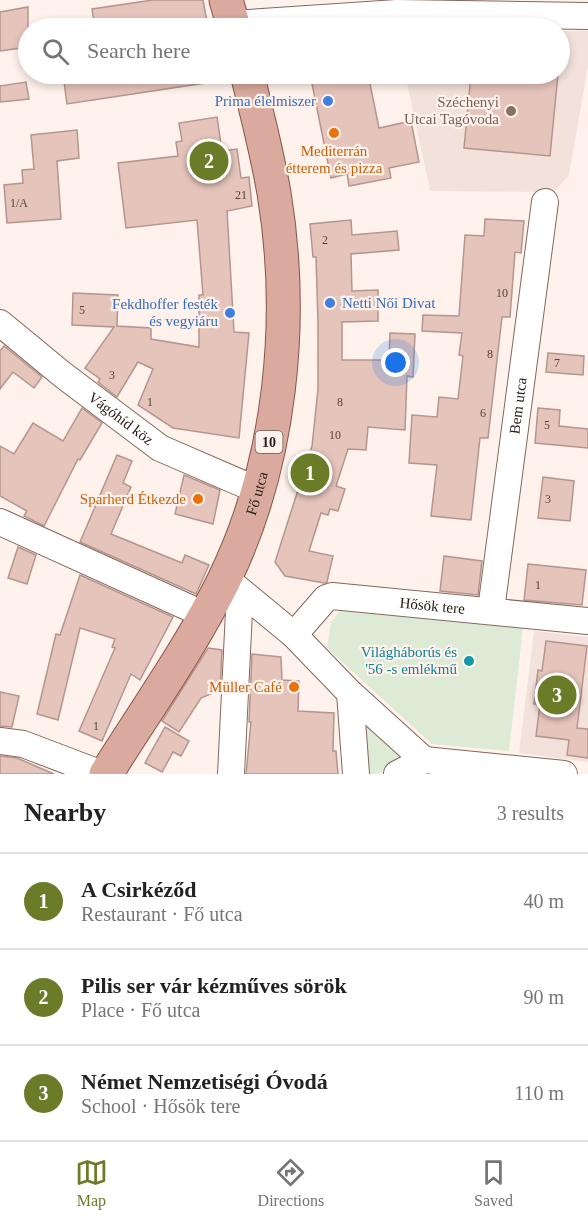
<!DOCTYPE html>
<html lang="en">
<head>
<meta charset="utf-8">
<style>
	body { margin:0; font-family:"Times New Roman",serif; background:#f6f6f6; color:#222 }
	.you { position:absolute; left:396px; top:363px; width:21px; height:21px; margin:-15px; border:4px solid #fff; border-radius:50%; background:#1a73e8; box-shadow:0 0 0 9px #1a73e833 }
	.badge { display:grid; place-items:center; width:39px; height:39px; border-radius:50%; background:#6c7b28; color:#fff; font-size:20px; font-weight:700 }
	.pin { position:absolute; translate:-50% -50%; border:3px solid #fff; box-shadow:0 2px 6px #0006 }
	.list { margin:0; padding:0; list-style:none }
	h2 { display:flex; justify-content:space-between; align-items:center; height:78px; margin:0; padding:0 24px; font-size:26px }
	h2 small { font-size:20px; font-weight:400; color:#767676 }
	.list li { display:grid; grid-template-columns:39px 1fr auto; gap:18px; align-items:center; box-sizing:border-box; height:96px; padding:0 24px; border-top:2px solid #e0e0e0 }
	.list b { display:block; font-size:22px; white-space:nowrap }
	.list p { margin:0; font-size:20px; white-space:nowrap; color:#767676 }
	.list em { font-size:20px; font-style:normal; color:#767676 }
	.icon { flex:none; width:33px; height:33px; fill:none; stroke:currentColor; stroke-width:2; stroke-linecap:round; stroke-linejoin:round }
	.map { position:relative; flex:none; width:588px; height:774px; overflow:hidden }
	.search { position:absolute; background:#fff; box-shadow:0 3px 9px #0003; left:18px; right:18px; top:18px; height:66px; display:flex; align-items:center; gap:15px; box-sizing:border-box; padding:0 21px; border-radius:33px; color:#767676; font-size:22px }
	.sheet { height:366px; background:#fff }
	nav { display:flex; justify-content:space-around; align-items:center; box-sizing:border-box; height:84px; border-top:2px solid #e0e0e0; background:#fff; font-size:16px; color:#767676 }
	nav a { display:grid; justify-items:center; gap:3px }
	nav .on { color:#6c7b28 }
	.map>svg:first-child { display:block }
	.built { fill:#f2e2db }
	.green { fill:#ddead6 }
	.building { fill:#e5c4bb; stroke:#b5958d; stroke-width:1.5 }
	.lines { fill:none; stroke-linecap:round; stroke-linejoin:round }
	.minor-casing { stroke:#83675a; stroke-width:28 }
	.major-casing { stroke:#895444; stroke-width:35 }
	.minor { stroke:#fff; stroke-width:26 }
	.major { stroke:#d9aa9d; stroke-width:33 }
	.shop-dot { fill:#3f7fe0; stroke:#fff2ec; stroke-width:2 }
	.education-dot { fill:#8d6e63; stroke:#fff2ec; stroke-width:2 }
	.food-dot { fill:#e8710a; stroke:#fff2ec; stroke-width:2 }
	.culture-dot { fill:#0f9aa8; stroke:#fff2ec; stroke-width:2 }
	.labels { text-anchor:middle; stroke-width:4.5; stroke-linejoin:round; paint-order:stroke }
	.number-label { font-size:12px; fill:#56453f }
	.shield { fill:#fff2ec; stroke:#675c56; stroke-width:1.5 }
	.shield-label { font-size:14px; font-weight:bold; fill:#261b16 }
	.shop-label { font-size:15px; fill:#366cbe; stroke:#fff2ec; text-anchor:end }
	.education-label { font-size:15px; fill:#785e54; stroke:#fff2ec; text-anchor:end }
	.food-label { font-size:15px; fill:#c56008; stroke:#fff2ec; text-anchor:end }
	.street-label { font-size:15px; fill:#261b16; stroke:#fff2ec }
	.culture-label { font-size:15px; fill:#0d838f; stroke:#fff2ec; text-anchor:end }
</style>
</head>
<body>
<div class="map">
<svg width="588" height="774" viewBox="0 0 588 774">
	<rect width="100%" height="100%" fill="#fff2ec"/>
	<!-- built -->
	<g class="built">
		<path d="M560 31H588V66L569 175 554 192 430 191 405 74H560Z"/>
		<path d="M534 631 588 637V762L519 753Z"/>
	</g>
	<!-- green -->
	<g class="green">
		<path d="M340 611 523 628 509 751 432 744 327 648 331 622Z"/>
		<path d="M366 725 371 726 400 756 399 760 378 774H367L363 729Z"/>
	</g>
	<!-- building -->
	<g class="building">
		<path d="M153 0H203L207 22 201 23 202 28H95L92 9Z"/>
		<path d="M28 7V47L0 51V12Z"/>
		<path d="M63 74H204L205 83 67 104Z"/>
		<path d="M310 74H368L379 128 411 121 419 162 389 168 391 178 349 186 347 174 331 178Z"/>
		<path d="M471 74H558L550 156 464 148Z"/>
		<path d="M26 82 29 99 0 102V86Z"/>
		<path d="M217 117 222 151 237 149 241 178 249 177 252 206 227 211 234 332 249 333 239 438 173 428 138 405 153 369 138 362 117 397 98 382 100 379 85 368 114 327 72 325 73 293 118 295 117 326 151 328V339L199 347V295H203L197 220 126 228 118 163 178 156 176 142 182 141 179 123Z"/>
		<path d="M77 130 79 158 57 161 61 219 7 223 4 185 23 183 22 170 34 169 31 135Z"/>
		<path d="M485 219 524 221 521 253 515 252 510 317H502L488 438H480L471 520 431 516 437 465 409 463 412 415 437 417 439 397 458 399 463 356 459 355 462 333 422 331 423 315 459 316 465 235 484 236Z"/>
		<path d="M351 220 352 235 397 231 399 250 351 254 352 291 378 290V321L342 322V360H389L390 333 415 334 413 377 407 376 405 430 368 427 366 450 348 449 336 486 345 489 338 511 330 509 328 515 321 513 309 551 333 556 327 582 324 583 285 576 275 562 312 446 318 389V322L316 257H313L310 224Z"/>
		<path d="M4 346 42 377 34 388 13 372 0 389V351Z"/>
		<path d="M548 353 584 356 583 375 546 372Z"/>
		<path d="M82 408 102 423 80 460 78 459 44 526 24 516 27 511 0 496V446L14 454 33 423 63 441Z"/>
		<path d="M538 408 560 410 559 426 588 429V448L535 443Z"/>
		<path d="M117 455 132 461 123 483 131 487 111 534 182 563 185 555 209 565 196 594 80 542Z"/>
		<path d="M184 475 220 490 213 524 175 514Z"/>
		<path d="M543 477 574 481 570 521 538 518Z"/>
		<path d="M18 547 36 555 27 584 8 578Z"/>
		<path d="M444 556 482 561 478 595 440 591Z"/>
		<path d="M528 564 586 570 582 605 524 600Z"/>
		<path d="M80 575 173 617 140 680 131 674 102 741 79 731 115 648 112 647 115 639 80 628 58 720 37 714 56 634 60 635Z"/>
		<path d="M546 641 587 646 577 728 588 729V758L567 755 569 740 536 736 540 704H534L538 670 542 671Z"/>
		<path d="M208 648 222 650 220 690 201 698 179 732 162 721Z"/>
		<path d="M252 654 281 657 282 680 299 681 298 711 334 713 333 751H336L338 774H246L251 722H249Z"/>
		<path d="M0 692 19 696 12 727 0 726Z"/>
		<path d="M165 727 189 741 181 756 173 752 162 772 145 763Z"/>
		<path d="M0 756 17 758 54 774H0Z"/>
	</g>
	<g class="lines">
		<!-- minor casing -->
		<g class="minor-casing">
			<g id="minor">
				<path d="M233 24 397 13 588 16"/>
				<path id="s1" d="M0 323 63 375 160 448 257 490"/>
				<path d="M0 522 205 615"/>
				<path d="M225 578 294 635 350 693 424 760"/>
				<path id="s2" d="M491 610 545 202"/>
				<path id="s3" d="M294 635 326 598 332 596 588 621"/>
				<path d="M350 693 356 774"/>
				<path d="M0 741 23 744 102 774"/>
				<path d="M424 760 564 774"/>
				<path d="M231 774 240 591"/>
				<path d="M397 774 424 760"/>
			</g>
		</g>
		<!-- major casing -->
		<g class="major-casing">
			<g id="major">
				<path d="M226 0 234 28"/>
				<path id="s4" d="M106 774C146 710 191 647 224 580 281 463 295 320 274 193 267 153 257 113 247 74"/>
			</g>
		</g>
		<!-- minor -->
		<use href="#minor" class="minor"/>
		<!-- major -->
		<use href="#major" class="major"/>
	</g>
	<!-- markers -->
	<g class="shop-dot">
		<circle cx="328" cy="101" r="6"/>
		<circle cx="330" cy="303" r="6"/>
		<circle cx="230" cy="313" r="6"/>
	</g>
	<circle class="education-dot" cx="511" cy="111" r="6"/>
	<g class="food-dot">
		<circle cx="334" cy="133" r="6"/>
		<circle cx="198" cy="499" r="6"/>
		<circle cx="294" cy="687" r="6"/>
	</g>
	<circle class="culture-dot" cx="469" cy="661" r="6"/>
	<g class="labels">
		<!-- number labels -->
		<g class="number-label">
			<text x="241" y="199">21</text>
			<text x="19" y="207">1/A</text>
			<text x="325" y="244">2</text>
			<text x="502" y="297">10</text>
			<text x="82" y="314">5</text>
			<text x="490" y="358">8</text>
			<text x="557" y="367">7</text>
			<text x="112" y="379">3</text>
			<text x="150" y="406">1</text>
			<text x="340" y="406">8</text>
			<text x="483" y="417">6</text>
			<text x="547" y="429">5</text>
			<text x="335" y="439">10</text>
			<text x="548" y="503">3</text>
			<text x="538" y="589">1</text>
			<text x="96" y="730">1</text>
		</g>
		<!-- shield labels -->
		<rect class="shield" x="255.5" y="431" width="27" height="22" rx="4.5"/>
		<g class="shield-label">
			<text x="269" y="447">10</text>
		</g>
		<!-- shop labels -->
		<g class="shop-label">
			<text x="316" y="106">Prima élelmiszer</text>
			<text x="342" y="308" text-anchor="start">Netti Női Divat</text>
			<text x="218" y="309">Fekdhoffer festék<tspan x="218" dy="17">és vegyiáru</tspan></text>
		</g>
		<!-- education labels -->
		<g class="education-label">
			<text x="499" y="107">Széchenyi<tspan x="499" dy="17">Utcai Tagóvoda</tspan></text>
		</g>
		<!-- food labels -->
		<g class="food-label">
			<text x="334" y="156" text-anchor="middle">Mediterrán<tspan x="334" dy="17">étterem és pizza</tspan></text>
			<text x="186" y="504">Sparherd Étkezde</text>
			<text x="282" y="692">Müller Café</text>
		</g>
		<!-- street labels -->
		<g class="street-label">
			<text dy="5" stroke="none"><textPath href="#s2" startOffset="206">Bem utca</textPath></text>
			<text dy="5" stroke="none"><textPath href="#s1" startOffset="154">Vágóhíd köz</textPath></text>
			<text dy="5" stroke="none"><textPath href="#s4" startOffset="320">Fő utca</textPath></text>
			<text dy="5" stroke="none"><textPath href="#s3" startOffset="156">Hősök tere</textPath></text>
		</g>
		<!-- culture labels -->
		<g class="culture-label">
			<text x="457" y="657">Világháborús és<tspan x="457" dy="17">'56 -s emlékmű</tspan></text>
		</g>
	</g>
</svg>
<div class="you"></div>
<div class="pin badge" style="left:310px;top:473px">1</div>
<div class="pin badge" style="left:209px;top:161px">2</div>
<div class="pin badge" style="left:557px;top:695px">3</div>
<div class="search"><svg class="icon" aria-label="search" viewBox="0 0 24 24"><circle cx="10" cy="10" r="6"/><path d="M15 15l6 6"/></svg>Search here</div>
</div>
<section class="sheet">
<h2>Nearby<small>3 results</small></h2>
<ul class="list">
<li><span class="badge">1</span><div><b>A Csirkéződ</b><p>Restaurant · Fő utca</p></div><em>40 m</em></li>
<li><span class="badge">2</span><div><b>Pilis ser vár kézműves sörök</b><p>Place · Fő utca</p></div><em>90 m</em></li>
<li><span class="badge">3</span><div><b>Német Nemzetiségi Óvodá</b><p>School · Hősök tere</p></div><em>110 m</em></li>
</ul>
</section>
<nav>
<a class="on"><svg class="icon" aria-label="map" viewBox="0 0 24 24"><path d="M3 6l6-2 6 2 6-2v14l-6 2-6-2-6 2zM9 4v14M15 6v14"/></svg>Map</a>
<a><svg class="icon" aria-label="directions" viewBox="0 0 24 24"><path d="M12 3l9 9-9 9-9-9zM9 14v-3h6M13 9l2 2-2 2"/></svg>Directions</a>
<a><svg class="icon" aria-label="saved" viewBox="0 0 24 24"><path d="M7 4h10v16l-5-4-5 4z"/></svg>Saved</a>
</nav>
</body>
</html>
